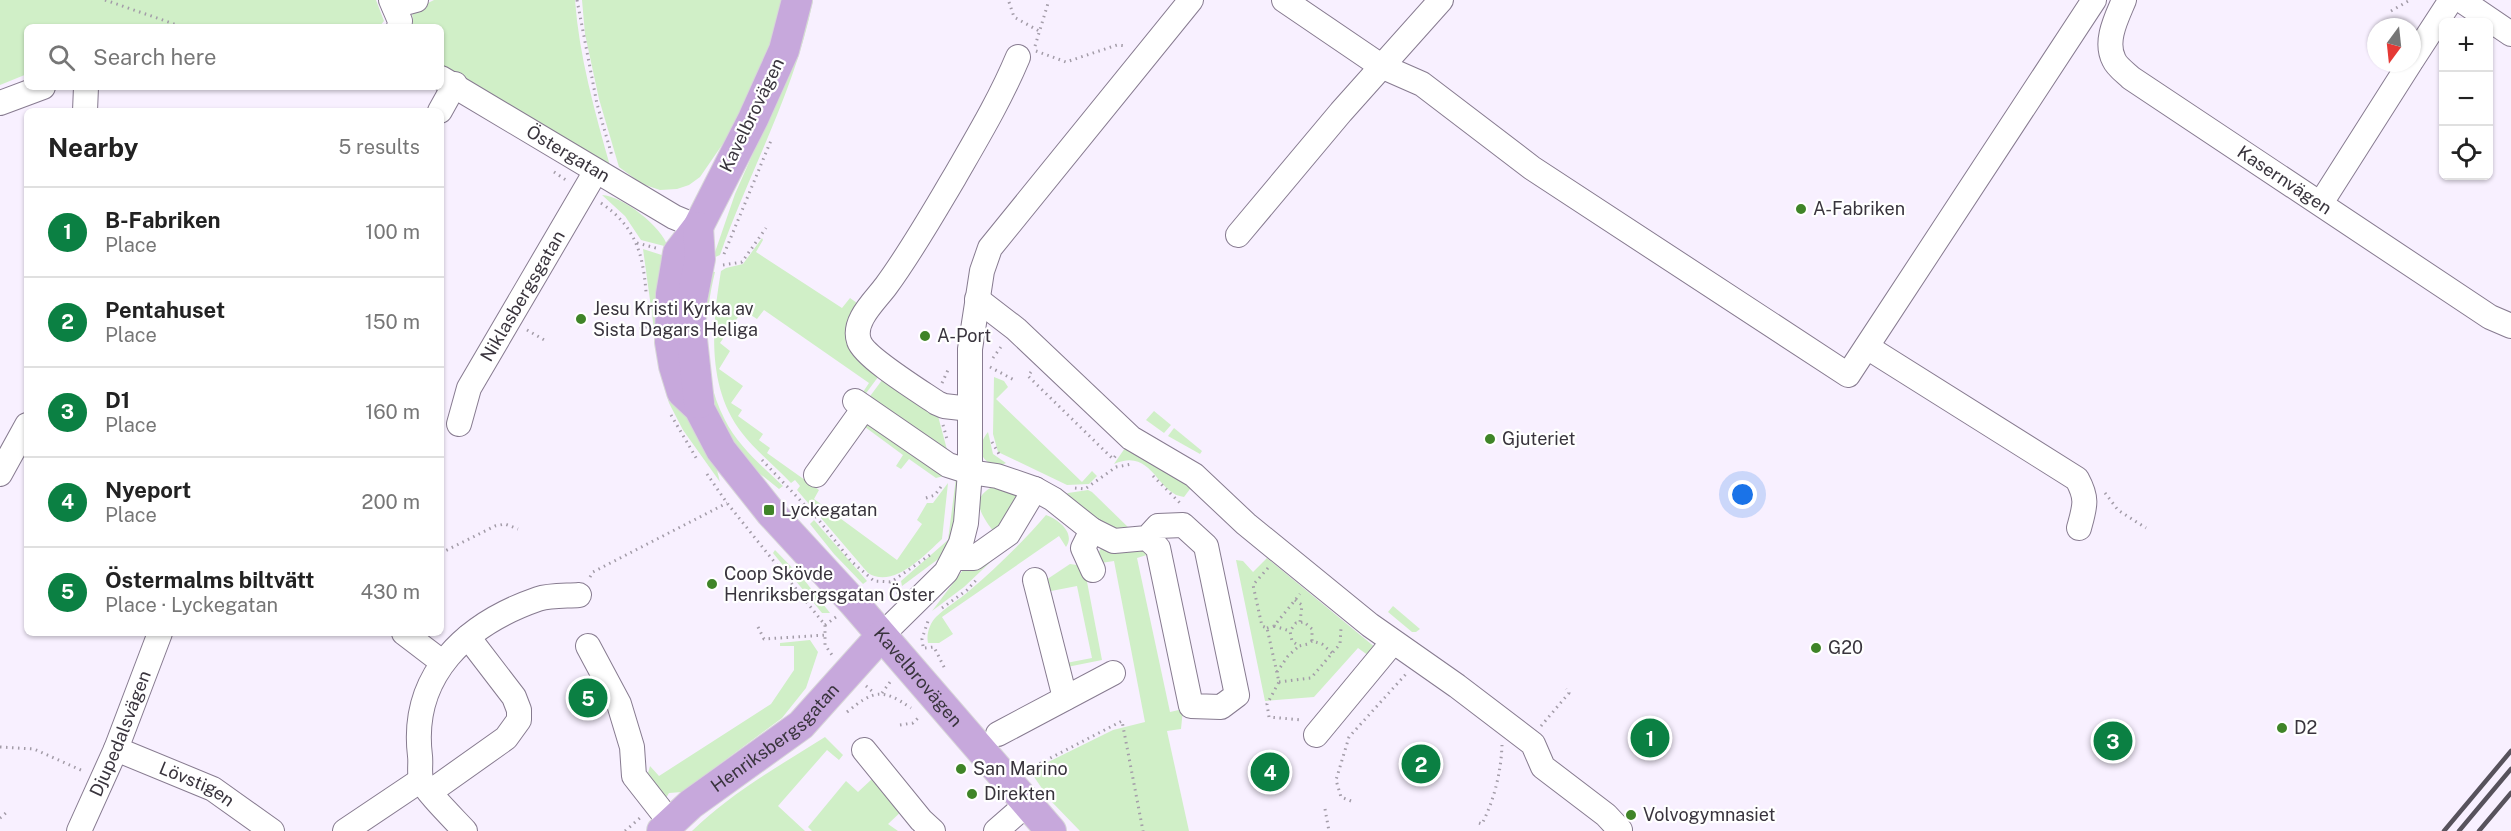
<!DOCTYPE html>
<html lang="en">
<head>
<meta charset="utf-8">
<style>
	body { margin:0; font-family:"Public Sans",sans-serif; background:#f6f6f6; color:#222 }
	.controls { position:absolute; right:18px; top:18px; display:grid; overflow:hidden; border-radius:9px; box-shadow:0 2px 4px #0004 }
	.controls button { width:54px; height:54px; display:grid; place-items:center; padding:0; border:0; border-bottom:2px solid #e0e0e0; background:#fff; color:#222; font:30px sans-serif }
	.compass { position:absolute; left:2367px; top:18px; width:54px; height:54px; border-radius:50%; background:#fff; box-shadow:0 2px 4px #0004; rotate:195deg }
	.you { position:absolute; left:1743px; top:495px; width:21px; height:21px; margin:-15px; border:4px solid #fff; border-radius:50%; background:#1a73e8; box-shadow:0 0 0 9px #1a73e833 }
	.badge { display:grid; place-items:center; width:39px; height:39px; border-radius:50%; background:#0b8043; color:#fff; font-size:20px; font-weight:700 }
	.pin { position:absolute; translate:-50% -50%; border:3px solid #fff; box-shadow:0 2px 6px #0006 }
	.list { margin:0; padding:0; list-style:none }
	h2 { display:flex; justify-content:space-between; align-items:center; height:78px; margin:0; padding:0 24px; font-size:26px }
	h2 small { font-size:20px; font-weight:400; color:#767676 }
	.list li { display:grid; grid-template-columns:39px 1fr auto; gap:18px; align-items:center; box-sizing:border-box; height:90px; padding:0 24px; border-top:2px solid #e0e0e0 }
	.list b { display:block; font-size:22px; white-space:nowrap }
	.list p { margin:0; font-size:20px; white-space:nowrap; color:#767676 }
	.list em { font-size:20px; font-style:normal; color:#767676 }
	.icon { flex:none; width:33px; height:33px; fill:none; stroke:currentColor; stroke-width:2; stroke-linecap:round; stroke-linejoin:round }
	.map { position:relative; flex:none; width:2511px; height:831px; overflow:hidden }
	.search { position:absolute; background:#fff; box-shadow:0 2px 4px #0004; left:24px; top:24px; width:420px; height:66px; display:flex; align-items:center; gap:15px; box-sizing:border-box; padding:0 21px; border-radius:9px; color:#767676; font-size:22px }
	.panel { position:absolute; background:#fff; box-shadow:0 2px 4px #0004; left:24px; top:108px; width:420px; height:528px; border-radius:9px }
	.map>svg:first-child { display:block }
	.green { fill:#d0efc7 }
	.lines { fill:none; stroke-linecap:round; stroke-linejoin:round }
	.minor-casing { stroke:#877b90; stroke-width:26 }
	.major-casing { stroke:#d7d6d8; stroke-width:32 }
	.path { stroke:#a39ca8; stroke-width:3; stroke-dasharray:1.5 4.5; stroke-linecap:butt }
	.minor { stroke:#fff; stroke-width:24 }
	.major { stroke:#c7a8dc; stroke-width:30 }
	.rail { stroke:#57525c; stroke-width:4.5 }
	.poi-dot { fill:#3f8428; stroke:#fff; stroke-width:2 }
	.labels { text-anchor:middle; stroke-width:4.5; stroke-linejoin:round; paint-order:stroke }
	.street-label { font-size:18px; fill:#39343d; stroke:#fff }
	.poi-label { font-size:18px; fill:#39343d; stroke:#fff; text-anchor:start }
</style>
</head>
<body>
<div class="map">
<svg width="2511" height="831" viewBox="0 0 2511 831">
	<rect width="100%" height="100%" fill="#f8f0ff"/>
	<!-- green -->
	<g class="green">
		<path d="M0 0H376L384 21 379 27H27V74L0 85Z"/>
		<path d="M434 0H575C579 56 595 112 610 166L472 82 441 67V27H414L413 25 412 11Z"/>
		<path d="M582 0H785L777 35 742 116 700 177 689 185 677 189 660 190 642 184 619 167 599 99 585 34Z"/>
		<path d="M810 0H813C796 89 750 170 720 255L713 258 735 194 786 79Z"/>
		<path d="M602 195C623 196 662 227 668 247L641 240 625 216Z"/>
		<path d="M762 238 763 240 756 252 842 308 850 298 857 303 881 373 864 396 861 395 869 383 764 310 757 319 743 310 720 343 730 351 719 369 743 386 731 403 742 410 738 416 763 434 759 440 770 448 767 453 819 490 814 499 897 560 922 524 917 520 927 503H933L948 483 942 539C924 556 893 589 868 573L797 490 800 486 795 480 791 483C775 466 756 451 742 433 706 387 712 324 721 271L726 268 743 264Z"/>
		<path d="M643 249 668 257 679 403 717 470 720 482 683 430 669 403 660 373Z"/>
		<path d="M709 271 715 272C703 321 701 374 725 420 738 446 763 467 783 486L779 489 753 468 734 447 717 418 710 395 701 325Z"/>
		<path d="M885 376 938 416 949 457 868 399Z"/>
		<path d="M994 377 1004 381 1008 387 996 399 1082 482 1092 471 1097 476 1089 484 1067 485 998 452 993 434Z"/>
		<path d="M1154 411 1171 425 1164 433 1146 420Z"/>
		<path d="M871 422 948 475 936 478 909 459 901 469 896 466 903 455 865 427 866 424Z"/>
		<path d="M1174 428 1202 451 1200 454 1168 436Z"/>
		<path d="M988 432 993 454 1006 463 998 467C979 461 976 447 988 432Z"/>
		<path d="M1125 448 1191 487 1190 489 1184 497C1156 494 1153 447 1114 464Z"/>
		<path d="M956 478 961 485 955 536 941 557 902 586 901 581 948 540Z"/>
		<path d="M994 486 1017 495 1018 500 996 535C983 517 967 499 994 486Z"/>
		<path d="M1088 490 1092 492 1132 531H1109L1063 496 1068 493Z"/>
		<path d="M1046 515C1058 519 1076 533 1066 547L1059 536 942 617 953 634 939 643H928C926 634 930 623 936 617 946 607 959 600 969 591 996 568 1023 542 1046 515Z"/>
		<path d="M814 520 867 581 863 584 834 554 810 524Z"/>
		<path d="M1102 546H1145L1150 554 1137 558 1170 712 1183 709 1181 729 1167 731 1189 831H1080L1050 800 1030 771 1113 730 1145 722 1114 561 1101 563 1099 552Z"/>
		<path d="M775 550 805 581 830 613H822L773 553Z"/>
		<path d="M1000 553 964 587 932 611 963 570Z"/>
		<path d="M1267 558 1376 648 1369 656 1358 648 1314 697 1265 701 1236 560 1243 561 1253 572Z"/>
		<path d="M1070 564 1084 566 1102 660 1062 668 1061 664 1092 658 1077 586 1046 592 1043 582Z"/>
		<path d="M1393 606 1420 629 1416 632H1412L1388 612Z"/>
		<path d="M810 640 818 652 806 688 782 718 682 792 669 793 666 798 653 782 648 773 650 766 659 776 771 704 794 670V646H780V643Z"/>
		<path d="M825 737 843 755 839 760 827 750 778 806 805 831H692C731 793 779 766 825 737Z"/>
		<path d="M872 779 906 807 888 824 898 831H812L808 827 846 781 858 792Z"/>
	</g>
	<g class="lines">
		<!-- minor casing -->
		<g class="minor-casing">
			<g id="minor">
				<path d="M391 0 400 21 399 27"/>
				<path d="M1284 0 1381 66 1422 84 1532 168 1848 375 2094 0"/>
				<path id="s1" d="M2124 0C2117 17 2104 41 2114 60 2117 67 2126 73 2131 78L2490 317 2511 326"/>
				<path d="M2461 0 2511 34"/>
				<path d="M394 6 416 0"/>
				<path d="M2412 60 2451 0"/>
				<path id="s2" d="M441 78 674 217 698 227"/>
				<path d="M0 103 43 87"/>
				<path d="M85 111 86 87"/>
				<path d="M440 111 455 84"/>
				<path d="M2321 203 2410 63"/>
				<path d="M1238 235 1341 112 1441 0"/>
				<path d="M977 299 1016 329 1131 438 1194 475 1246 524 1370 625 1457 686 1533 744 1543 767 1606 815 1620 830"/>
				<path d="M1867 347 2077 479C2088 499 2085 506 2079 528"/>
				<path d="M855 401 948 465 970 472 997 476 1035 489 1053 499 1092 530 1114 541 1147 538 1158 526 1183 525 1206 546 1237 695 1221 707 1191 706 1158 548 1147 538"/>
				<path d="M970 409 944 406 937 403C921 392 864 357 859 341 852 321 875 301 886 286 911 252 932 215 954 178 977 138 1000 100 1018 57"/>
				<path id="s3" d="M459 424 469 388 596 171"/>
				<path d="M0 474 27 425"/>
				<path d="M816 475 864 408"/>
				<path d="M1092 530 1083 548 1093 570"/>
				<path d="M955 558H974L1008 534 1035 489"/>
				<path d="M1035 580 1065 698"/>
				<path d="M404 633 442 662"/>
				<path d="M881 636 946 572 961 543 966 523 970 472V349L982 271 990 248 1191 0"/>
				<path d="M588 646 619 704 632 747 634 776 670 822"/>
				<path d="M998 734 1113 673"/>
				<path d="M1316 735 1393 642"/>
				<path id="s4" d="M116 749 213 789 272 831"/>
				<path d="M864 750 921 820 933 831"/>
				<path d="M430 792 506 738 519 720V710L514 697 468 637"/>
				<path id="s5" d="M79 831 116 749 160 633"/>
				<path d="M345 831 421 780"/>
				<path d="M465 831C456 821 424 790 421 779 419 772 421 763 420 756 410 675 466 624 538 599 550 595 566 596 579 595"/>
				<path d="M996 831 1027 804"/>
			</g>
		</g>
		<!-- major casing -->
		<g class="major-casing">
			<g id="major">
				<path id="s6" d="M797 0 784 50 753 119 698 227 678 253 671 294 670 342 674 366 682 392 699 408 721 450 771 513 853 602 1051 831"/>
				<path d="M698 227 700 259 691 305V330L699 403"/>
				<path id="s7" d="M662 831 691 804 801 725 881 636"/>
			</g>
		</g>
		<!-- path -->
		<g class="path">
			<path d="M105 0 183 27"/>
			<path d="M577 0 597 104 612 156"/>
			<path d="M1009 2 1014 17 1039 31"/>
			<path d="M2391 11 2410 0"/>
			<path d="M1035 46 1049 0"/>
			<path d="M1036 51 1066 62 1117 45 1127 46"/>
			<path d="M554 172 566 180"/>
			<path d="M601 203C635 226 643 253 646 292"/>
			<path d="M637 243 656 248"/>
			<path d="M724 254 772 138"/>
			<path d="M723 265 742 262 766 228"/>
			<path d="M527 330 546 341"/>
			<path d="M604 336 647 327"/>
			<path d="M993 358 1003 344"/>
			<path d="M990 367 1016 381"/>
			<path d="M1031 372 1028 376 1113 459 1117 454"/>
			<path d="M942 383 948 370"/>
			<path d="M671 415 698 461"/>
			<path d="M943 425 947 439"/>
			<path d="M992 442 999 454"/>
			<path d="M762 460 818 519 851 561 874 581 891 582 930 555"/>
			<path d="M707 474 727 503 825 625V645L832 655"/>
			<path d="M1153 476 1180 503"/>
			<path d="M1075 488 1085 489 1116 467 1132 464"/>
			<path d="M2105 493 2118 510 2146 528"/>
			<path d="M926 498 935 495 943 484"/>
			<path d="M441 553 495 526 505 524 518 529"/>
			<path d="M1268 568 1253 585 1262 626 1267 628 1279 682 1267 704 1269 717 1302 720"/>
			<path d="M590 577 593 572 727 503"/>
			<path d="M891 582 898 593"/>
			<path d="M1295 600 1302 605 1300 622"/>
			<path d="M942 608 967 590 978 578"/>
			<path d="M825 625 836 617"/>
			<path d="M1274 626 1290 631"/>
			<path d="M758 627 764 639 826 635"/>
			<path d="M1267 628 1274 626 1300 594"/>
			<path d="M1312 641 1308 644 1299 646 1292 641 1290 631 1296 623 1304 622 1312 629V641L1322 644 1332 653"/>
			<path d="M923 646 922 639 928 621"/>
			<path d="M925 648 934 647 945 669"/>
			<path d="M1277 672 1288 656 1299 646"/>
			<path d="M1279 682 1311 678 1340 644 1341 628"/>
			<path d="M866 686 874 693"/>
			<path d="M882 693 890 682"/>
			<path d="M847 712C874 690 882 688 911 708"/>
			<path d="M900 725 913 723 920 716"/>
			<path d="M1541 726 1569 693 1566 689"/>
			<path d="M0 747 34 749 83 771"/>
			<path d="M1029 769 1122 721 1143 831"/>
			<path d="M1351 801 1341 797 1336 780 1349 737 1406 674"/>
			<path d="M1325 809 1329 831"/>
			<path d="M0 818 7 812"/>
			<path d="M1479 823 1482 824C1494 800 1501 773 1502 745"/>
			<path d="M625 831 640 818"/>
		</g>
		<!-- minor -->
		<use href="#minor" class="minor"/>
		<!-- major -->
		<use href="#major" class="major"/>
		<!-- rail -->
		<g class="rail">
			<path d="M2444 831 2511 751"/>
			<path d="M2459 831 2511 769"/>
			<path d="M2479 831 2511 793"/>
		</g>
	</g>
	<!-- markers -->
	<g class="poi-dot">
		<circle cx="1801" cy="209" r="6"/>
		<circle cx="581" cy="319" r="6"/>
		<circle cx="925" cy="336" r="6"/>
		<circle cx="1490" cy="439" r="6"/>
		<rect x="763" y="504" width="12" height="12" rx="3"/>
		<circle cx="712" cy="584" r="6"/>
		<circle cx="1816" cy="648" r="6"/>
		<circle cx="2282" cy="728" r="6"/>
		<circle cx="961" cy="769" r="6"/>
		<circle cx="972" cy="794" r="6"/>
		<circle cx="1631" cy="815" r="6"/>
	</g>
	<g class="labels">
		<!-- street labels -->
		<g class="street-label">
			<text transform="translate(752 115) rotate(-64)" y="6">Kavelbrovägen</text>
			<text dy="6" stroke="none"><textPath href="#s2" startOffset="148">Östergatan</textPath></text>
			<text dy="6" stroke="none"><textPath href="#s1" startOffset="272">Kasernvägen</textPath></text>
			<text dy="6" stroke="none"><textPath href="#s3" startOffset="144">Niklasbergsgatan</textPath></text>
			<text dy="6" stroke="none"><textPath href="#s6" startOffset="794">Kavelbrovägen</textPath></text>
			<text dy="6" stroke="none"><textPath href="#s5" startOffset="106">Djupedalsvägen</textPath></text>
			<text dy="6" stroke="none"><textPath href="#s7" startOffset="147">Henriksbergsgatan</textPath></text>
			<text dy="6" stroke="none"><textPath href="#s4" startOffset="88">Lövstigen</textPath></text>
		</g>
		<!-- poi labels -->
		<g class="poi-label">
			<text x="1813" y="215">A-Fabriken</text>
			<text x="593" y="315">Jesu Kristi Kyrka av<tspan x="593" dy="21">Sista Dagars Heliga</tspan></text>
			<text x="937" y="342">A-Port</text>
			<text x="1502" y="445">Gjuteriet</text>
			<text x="781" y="516">Lyckegatan</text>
			<text x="724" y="580">Coop Skövde<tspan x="724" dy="21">Henriksbergsgatan Öster</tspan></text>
			<text x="1828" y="654">G20</text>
			<text x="2294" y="734">D2</text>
			<text x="973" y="775">San Marino</text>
			<text x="984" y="800">Direkten</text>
			<text x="1643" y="821">Volvogymnasiet</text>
		</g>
	</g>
</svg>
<div class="controls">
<button>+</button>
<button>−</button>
<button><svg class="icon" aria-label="locate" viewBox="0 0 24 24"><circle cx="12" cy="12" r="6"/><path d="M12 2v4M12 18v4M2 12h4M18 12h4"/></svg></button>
</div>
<svg class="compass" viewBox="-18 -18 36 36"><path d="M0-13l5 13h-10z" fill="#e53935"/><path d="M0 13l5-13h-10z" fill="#767676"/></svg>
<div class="you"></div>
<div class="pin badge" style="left:1650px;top:738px">1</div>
<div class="pin badge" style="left:1421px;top:764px">2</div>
<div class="pin badge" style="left:2113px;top:741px">3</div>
<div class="pin badge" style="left:1270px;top:772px">4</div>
<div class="pin badge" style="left:588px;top:698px">5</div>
<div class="search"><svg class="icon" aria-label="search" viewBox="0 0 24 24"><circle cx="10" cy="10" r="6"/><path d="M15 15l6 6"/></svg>Search here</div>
<section class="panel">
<h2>Nearby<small>5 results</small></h2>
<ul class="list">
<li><span class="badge">1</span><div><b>B-Fabriken</b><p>Place</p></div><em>100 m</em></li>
<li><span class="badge">2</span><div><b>Pentahuset</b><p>Place</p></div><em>150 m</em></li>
<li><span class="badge">3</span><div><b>D1</b><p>Place</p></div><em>160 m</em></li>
<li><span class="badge">4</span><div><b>Nyeport</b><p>Place</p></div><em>200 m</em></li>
<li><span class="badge">5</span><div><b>Östermalms biltvätt</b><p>Place · Lyckegatan</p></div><em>430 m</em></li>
</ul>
</section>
</div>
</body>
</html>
